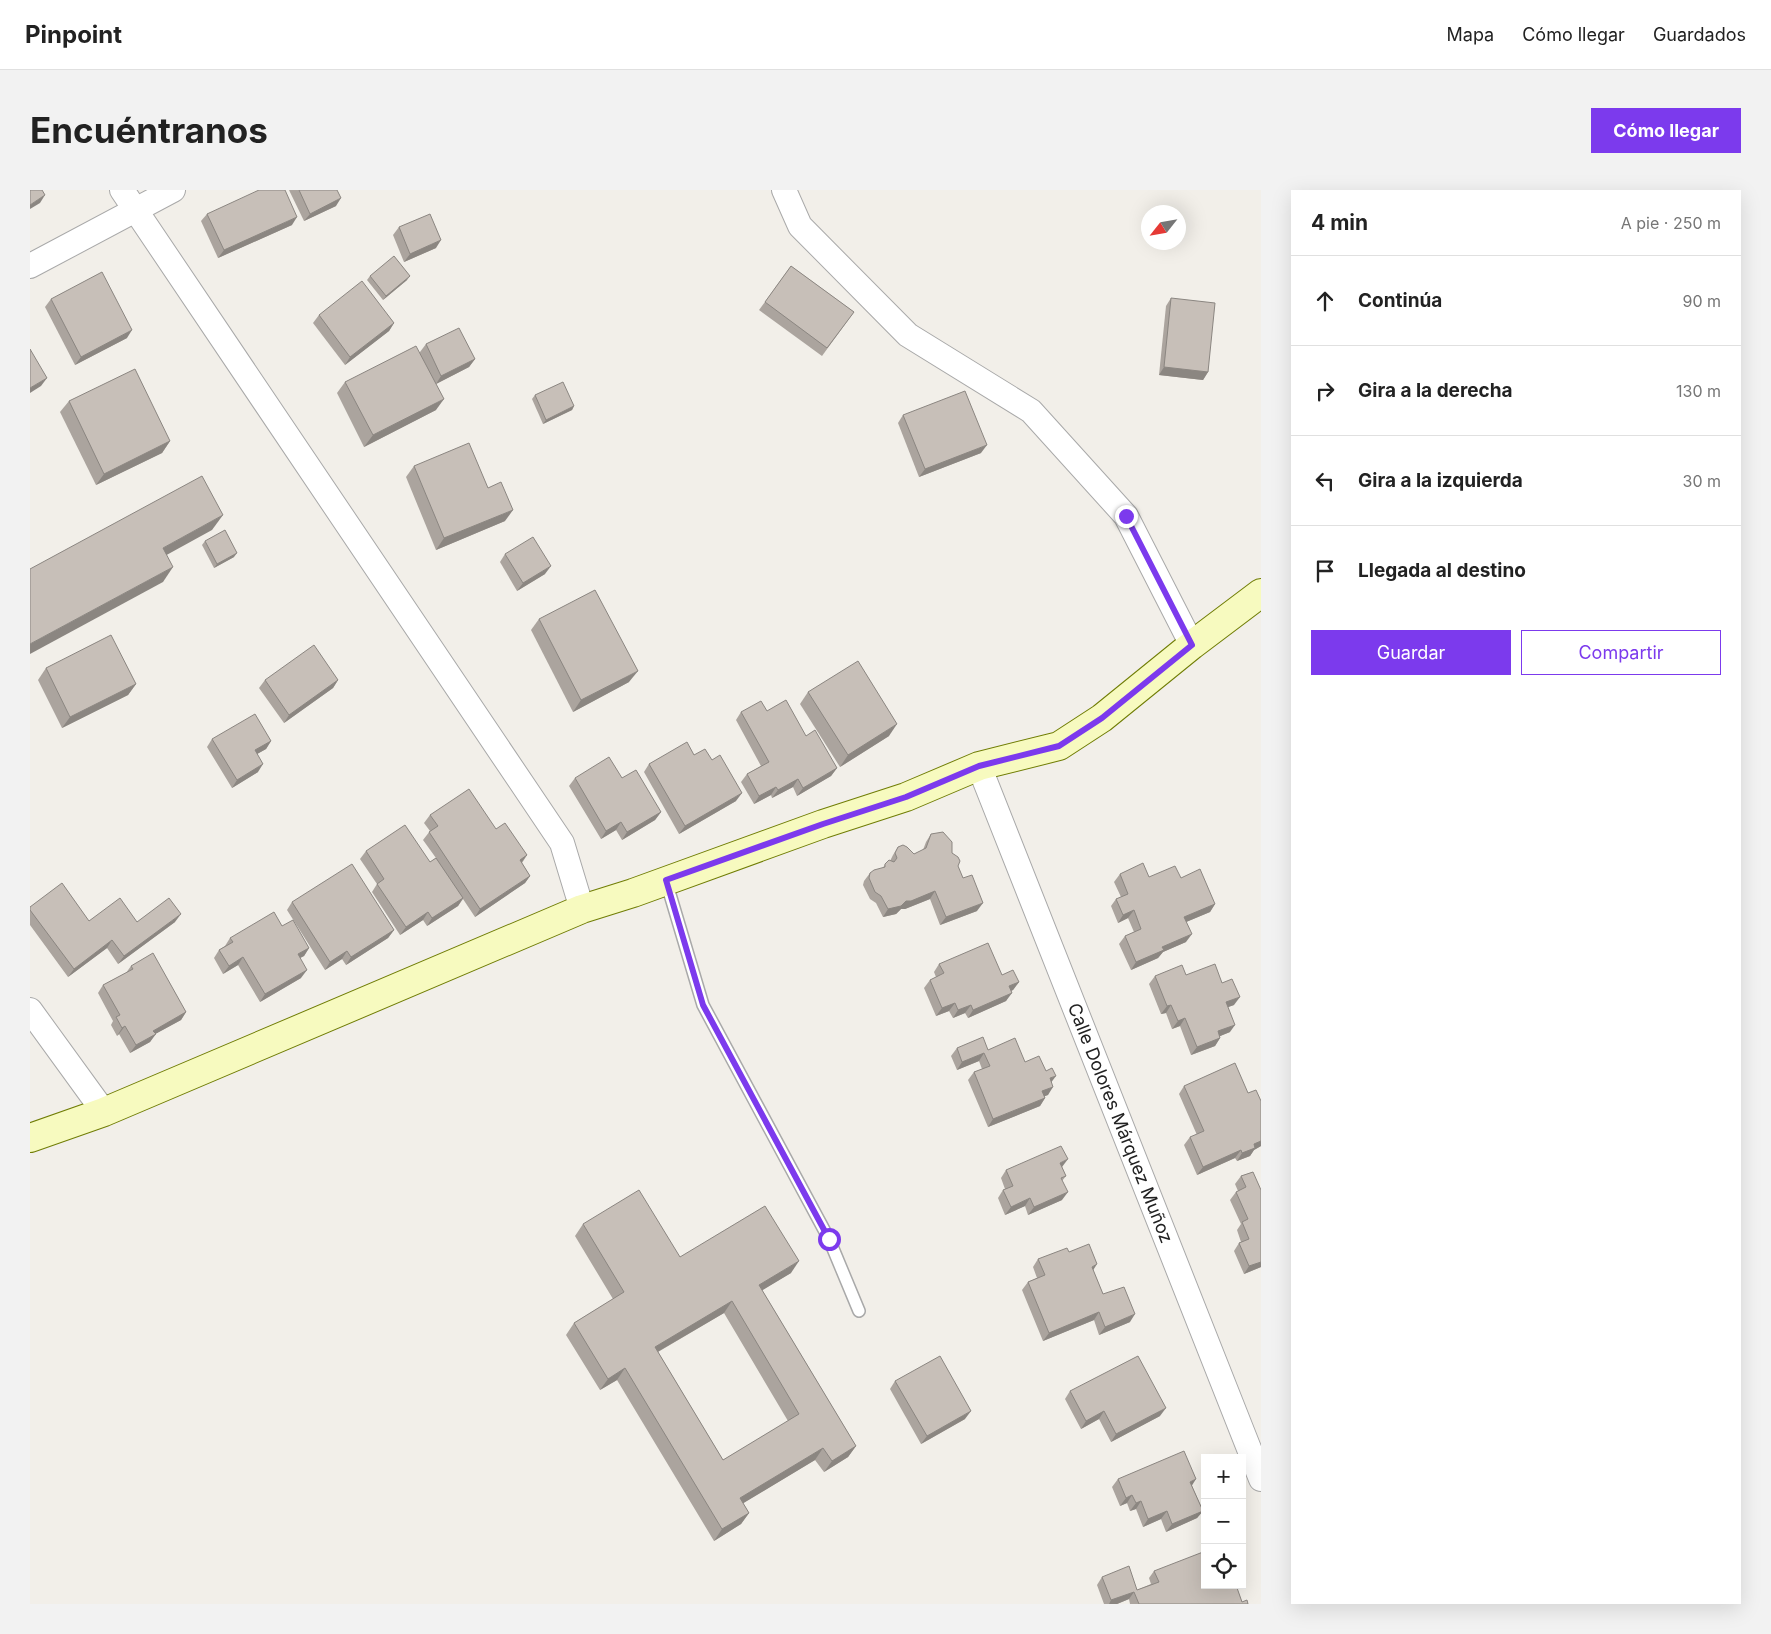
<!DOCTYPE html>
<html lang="es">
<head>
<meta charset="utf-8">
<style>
	body { margin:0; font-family:Inter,sans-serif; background:#f2f2f2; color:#222 }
	.controls { position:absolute; right:15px; bottom:15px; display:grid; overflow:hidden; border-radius:0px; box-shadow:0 5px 20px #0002 }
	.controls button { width:45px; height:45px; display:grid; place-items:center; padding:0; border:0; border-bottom:1px solid #e0e0e0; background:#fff; color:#222; font:25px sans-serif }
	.compass { position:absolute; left:1111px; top:15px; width:45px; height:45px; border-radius:50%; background:#fff; box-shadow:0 5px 20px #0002; rotate:239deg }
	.stop { position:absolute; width:15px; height:15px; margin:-11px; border:4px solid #7c3aed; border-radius:50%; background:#fff }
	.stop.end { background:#7c3aed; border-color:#fff; box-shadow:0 1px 5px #0008 }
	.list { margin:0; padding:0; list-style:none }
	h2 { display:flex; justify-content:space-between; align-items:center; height:65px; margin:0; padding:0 20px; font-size:21px }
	h2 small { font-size:16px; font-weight:400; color:#767676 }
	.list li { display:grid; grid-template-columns:32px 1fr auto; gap:15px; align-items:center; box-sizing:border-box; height:90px; padding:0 20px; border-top:1px solid #e0e0e0 }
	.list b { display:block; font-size:19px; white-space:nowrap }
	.list em { font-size:16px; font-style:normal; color:#767676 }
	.actions { display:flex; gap:10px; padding:15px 20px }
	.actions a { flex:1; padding:11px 0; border:1px solid #7c3aed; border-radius:0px; text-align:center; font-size:18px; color:#7c3aed }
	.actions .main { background:#7c3aed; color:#fff }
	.icon { flex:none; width:28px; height:28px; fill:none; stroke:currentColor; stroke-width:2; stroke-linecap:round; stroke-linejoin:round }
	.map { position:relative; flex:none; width:1231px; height:1414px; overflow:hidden; border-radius:0px }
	header { display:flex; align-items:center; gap:30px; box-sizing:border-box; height:70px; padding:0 25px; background:#fff; border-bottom:1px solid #e0e0e0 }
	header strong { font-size:24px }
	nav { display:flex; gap:28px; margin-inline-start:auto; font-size:18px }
	.intro { display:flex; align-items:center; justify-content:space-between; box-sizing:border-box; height:120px; padding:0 30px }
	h1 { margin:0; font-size:35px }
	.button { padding:12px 22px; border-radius:0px; background:#7c3aed; color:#fff; font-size:18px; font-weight:700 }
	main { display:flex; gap:30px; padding:0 30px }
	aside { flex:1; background:#fff; border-radius:0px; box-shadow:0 5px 20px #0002 }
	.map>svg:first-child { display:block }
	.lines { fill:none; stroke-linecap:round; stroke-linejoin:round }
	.lane-casing { stroke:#a9a9a9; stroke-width:14 }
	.street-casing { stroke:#a9a9a9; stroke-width:26 }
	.secondary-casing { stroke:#707d05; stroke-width:30 }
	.lane { stroke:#fff; stroke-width:11 }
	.street { stroke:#fff; stroke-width:24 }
	.secondary { stroke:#f7fabf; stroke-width:28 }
	.wall { fill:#aba49e; fill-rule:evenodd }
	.shaded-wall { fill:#8b8681 }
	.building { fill:#c7bfb8; stroke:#8b8681; fill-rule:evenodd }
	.route { stroke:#7c3aed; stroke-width:6 }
	.labels { text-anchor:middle; stroke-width:4.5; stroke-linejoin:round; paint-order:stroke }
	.street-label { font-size:18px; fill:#222; stroke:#fff }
</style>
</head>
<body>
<header>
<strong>Pinpoint</strong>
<nav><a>Mapa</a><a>Cómo llegar</a><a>Guardados</a></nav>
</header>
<div class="intro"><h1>Encuéntranos</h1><a class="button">Cómo llegar</a></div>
<main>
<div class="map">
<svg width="1231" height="1414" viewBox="0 0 1231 1414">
	<rect width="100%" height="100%" fill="#f2efe9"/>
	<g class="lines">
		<!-- lane casing -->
		<g class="lane-casing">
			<path id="lane" d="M636 691 673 815 799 1049 829 1121"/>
		</g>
		<!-- street casing -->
		<g class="street-casing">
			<g id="street">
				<path d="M92 0 532 653 552 719"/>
				<path d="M754 0 770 36 878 145 1001 221 1096 326 1162 455"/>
				<path d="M0 76 143 0"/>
				<path id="s1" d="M949 576 1231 1289"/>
				<path d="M0 820 74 922"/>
			</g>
		</g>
		<!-- secondary casing -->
		<g class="secondary-casing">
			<path id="secondary" d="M0 948 74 922 552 719 603 703 793 634 876 607 949 576 1029 556 1072 528 1162 455 1231 403"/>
		</g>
		<!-- lane -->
		<use href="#lane" class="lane"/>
		<!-- street -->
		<use href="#street" class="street"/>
		<!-- secondary -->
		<use href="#secondary" class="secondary"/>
	</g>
	<!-- wall -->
	<g class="wall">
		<path d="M259 0H307L306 16 274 31Z"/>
		<path d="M177 24 262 35 188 68 171 31Z"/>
		<path d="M369 37 406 58 374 72 363 45Z"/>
		<path d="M761 76 824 122 792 166 729 120Z"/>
		<path d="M340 86 377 90 353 110 337 90Z"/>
		<path d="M1141 108 1178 182 1173 190 1129 185 1136 116Z"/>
		<path d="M21 109 97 148 45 175 15 117Z"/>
		<path d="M289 125 364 133 359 141 315 175 283 133Z"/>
		<path d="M396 154 445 169 439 177 406 194V220L334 257 307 203 315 192 390 162Z"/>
		<path d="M505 205 544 216 542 220 513 234 502 209Z"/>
		<path d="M39 211 140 251 132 263 66 295 30 222Z"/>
		<path d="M873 225 951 263 889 287 868 233Z"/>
		<path d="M384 276 458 298 475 331 406 360 376 287Z"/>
		<path d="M175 351 204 367 184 378 172 355Z"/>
		<path d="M475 364 515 384 487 401 470 372Z"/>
		<path d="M509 429 599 492 543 522 501 440Z"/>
		<path d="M16 478 106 494 98 505 32 538 8 490Z"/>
		<path d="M235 490H308L303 498 254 533 229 498Z"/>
		<path d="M778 502 859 546 810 577 770 514Z"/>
		<path d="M737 521 776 546 807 578 801 586 767 606 763 597 742 608 741 605 724 614 711 592 717 584 731 576 706 530 711 522Z"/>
		<path d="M182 549 241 551 236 559 227 564 228 582 202 598 177 557Z"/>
		<path d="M664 565 706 611 649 644 614 582 619 574Z"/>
		<path d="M545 588H592L631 622 625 630 592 650 586 640 571 649 539 596Z"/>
		<path d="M400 625 466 639 497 665 492 673 500 686 495 693 445 727 433 709 428 716 397 736 393 730 370 745 342 702 347 694 330 669 336 661 400 672 406 668 393 650 400 641 394 633Z"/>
		<path d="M901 644 922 663 947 721 910 735 900 709 875 719H871L866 724 853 727 846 713 840 709 833 695 834 691 840 683 853 678 855 674 860 671 863 665 868 657 884 664 893 660 896 652Z"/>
		<path d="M1090 684 1119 687 1151 688 1185 714 1180 722 1156 732V752L1133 762 1128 768 1101 780 1089 754 1095 746 1104 742 1098 728 1088 733 1081 716 1086 709 1091 707 1084 692Z"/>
		<path d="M262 712 364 740 358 748 316 775 312 769 295 780 257 720Z"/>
		<path d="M0 717 59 731 145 732 88 774 77 758 38 787 0 735Z"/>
		<path d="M252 736 279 758 274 766 270 768 271 788 230 812 208 775 193 784 184 768 189 760 195 756 200 748Z"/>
		<path d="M909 774 972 785 989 792 983 800 981 801 976 811 938 828 935 823 923 828 919 821 906 826 894 798 900 790 906 787 904 782Z"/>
		<path d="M101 776 156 822 151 830 125 844 120 852 100 863 89 844 87 846 81 835 83 831 68 803 73 795 96 783Z"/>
		<path d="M1156 785 1192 793 1204 815 1198 817 1200 842 1190 846V848L1185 856 1161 865 1150 836 1142 839 1136 823 1131 824 1119 794 1125 786Z"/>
		<path d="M927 858 958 860 995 872 1021 892 1018 905 1014 906 1015 908 1010 916 958 937 938 890 944 882 952 879 949 871 927 880 921 866Z"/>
		<path d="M1154 896 1218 903 1231 911V956L1224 960 1220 966 1207 971 1205 968 1167 985 1154 955 1160 947 1167 945 1149 904Z"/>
		<path d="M1032 977 1036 986 1032 991V1010L998 1025 995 1016 975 1025 968 1008 973 1000 975 999 971 988 976 980Z"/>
		<path d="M1223 982 1231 1077 1214 1084 1204 1061 1209 1053 1211 1052 1207 1040 1211 1034 1200 1010 1206 1002 1208 1001 1205 994 1211 986Z"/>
		<path d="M553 1034 650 1067 761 1083 732 1100 826 1256 818 1267 794 1282 785 1270 713 1313 719 1323 711 1334 684 1351 587 1190 570 1200 536 1145 544 1133 583 1109 545 1046ZM694 1123 758 1231 693 1270 628 1162Z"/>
		<path d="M1039 1062 1063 1080 1073 1104 1100 1132 1069 1145 1064 1130 1013 1151 992 1100 998 1092 1007 1088 1003 1077 1008 1069Z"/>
		<path d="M865 1191 935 1229 891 1254 860 1199Z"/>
		<path d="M1040 1201 1130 1226 1081 1252 1069 1229 1051 1239 1035 1209Z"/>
		<path d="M1088 1289 1162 1296 1173 1321 1167 1328 1136 1342 1131 1329 1113 1337 1106 1319 1100 1321 1097 1313 1090 1316 1082 1297Z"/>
		<path d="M1124 1381 1175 1395H1211L1207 1400 1212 1412 1218 1414H1100L1099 1409 1087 1414H1074L1067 1395 1072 1387 1107 1400 1121 1394 1119 1388Z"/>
	</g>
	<!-- shaded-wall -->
	<g class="shaded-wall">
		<path d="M15 5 10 13 0 19V15Z"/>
		<path d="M311 8 306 16 274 31 280 24Z"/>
		<path d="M267 27 262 35 188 68 194 60Z"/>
		<path d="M411 50 406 58 374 72 380 64Z"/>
		<path d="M380 86 377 90 353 110 356 106Z"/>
		<path d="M364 133 359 141 315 175 320 167Z"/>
		<path d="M102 140 97 148 45 175 51 167Z"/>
		<path d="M445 169 439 177 406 194 411 186Z"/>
		<path d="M1134 177 1178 182 1173 190 1129 185Z"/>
		<path d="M17 188 11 196 0 203V198Z"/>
		<path d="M414 209 406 220 334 257 343 245Z"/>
		<path d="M544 216 542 220 513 234 516 230Z"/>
		<path d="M140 251 132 263 66 295 74 284Z"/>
		<path d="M957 255 951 263 889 287 895 279Z"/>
		<path d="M483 320 475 331 406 360 414 348Z"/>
		<path d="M193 325 182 340 122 373 133 358Z"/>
		<path d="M207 363 204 367 184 378 187 374Z"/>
		<path d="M521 376 515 384 487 401 493 393Z"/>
		<path d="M143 377 133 392 0 464V454Z"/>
		<path d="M608 481 599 492 543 522 551 510Z"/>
		<path d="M308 490 303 498 254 533 259 525Z"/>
		<path d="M106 494 98 505 32 538 40 527Z"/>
		<path d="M867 534 859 546 810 577 818 565Z"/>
		<path d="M241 551 236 559 220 568 225 560Z"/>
		<path d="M233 574 228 582 202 598 207 590Z"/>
		<path d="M807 578 801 586 767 606 773 598Z"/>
		<path d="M768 589 763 597 742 608 748 600Z"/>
		<path d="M746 597 741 605 724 614 729 606Z"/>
		<path d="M712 603 706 611 649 644 655 636Z"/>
		<path d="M631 622 625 630 592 650 597 642Z"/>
		<path d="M591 632 586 640 571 649 576 641Z"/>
		<path d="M497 665 491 673 490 670Z"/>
		<path d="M500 686 495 693 445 727 450 719Z"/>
		<path d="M905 701 900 709 875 719H871L866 724 853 727 858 719 876 711Z"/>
		<path d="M433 708 428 716 397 736 402 728Z"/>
		<path d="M953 713 947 721 910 735 916 727Z"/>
		<path d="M1185 714 1180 722 1149 735 1154 727Z"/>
		<path d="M1104 720 1098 728 1088 733 1093 725Z"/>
		<path d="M398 722 393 730 370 745 376 737Z"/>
		<path d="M151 724 145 732 88 774 94 766Z"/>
		<path d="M364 740 358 748 316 775 321 767Z"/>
		<path d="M1162 744 1156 752 1133 762 1128 768 1101 780 1106 772 1132 757Z"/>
		<path d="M82 750 77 758 38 787 44 779Z"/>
		<path d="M279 758 274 766 262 772 268 764Z"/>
		<path d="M317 761 312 769 295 780 300 772Z"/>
		<path d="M213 767 208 775 193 784 199 776Z"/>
		<path d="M277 780 271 788 230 812 235 804Z"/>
		<path d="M989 792 983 800 973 804 979 796Z"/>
		<path d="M982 803 976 811 938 828 943 820Z"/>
		<path d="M1210 807 1204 815 1190 820 1196 812Z"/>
		<path d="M925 813 919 821 906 826 912 818Z"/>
		<path d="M941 815 935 823 923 828 928 820Z"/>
		<path d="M1141 815 1136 823 1131 824 1137 816Z"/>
		<path d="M156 822 151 830 118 848 123 841Z"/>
		<path d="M1155 828 1150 836 1142 839 1148 831Z"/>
		<path d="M1205 835 1200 842 1183 849 1188 841Z"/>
		<path d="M95 836 89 844 87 846 92 838Z"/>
		<path d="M126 844 120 852 100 863 106 855Z"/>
		<path d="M1190 848 1185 856 1161 865 1167 857Z"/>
		<path d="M954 863 949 871 927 880 932 872Z"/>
		<path d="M1026 886 1020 894V888Z"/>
		<path d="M1023 897 1018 905 1007 909 1012 901Z"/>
		<path d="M1015 908 1010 916 958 937 963 929Z"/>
		<path d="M1231 951V956L1224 960 1220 966 1207 971 1212 963 1224 954Z"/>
		<path d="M1211 960 1205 968 1167 985 1173 977Z"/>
		<path d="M1038 969 1032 977 1024 981 1030 973Z"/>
		<path d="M1038 1002 1032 1010 998 1025 1004 1017Z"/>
		<path d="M1000 1008 995 1016 975 1025 981 1017Z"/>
		<path d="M769 1071 761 1083 721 1107 729 1095Z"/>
		<path d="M1231 1072V1077L1214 1084 1219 1076Z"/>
		<path d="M1067 1074 1062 1082V1077Z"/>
		<path d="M702 1111 694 1123 617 1168 625 1157Z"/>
		<path d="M1069 1122 1064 1130 1013 1151 1019 1143Z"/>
		<path d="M1105 1124 1100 1132 1069 1145 1075 1137Z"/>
		<path d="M595 1178 587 1190 570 1200 578 1189Z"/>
		<path d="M1136 1218 1130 1226 1081 1252 1086 1244Z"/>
		<path d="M941 1221 935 1229 891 1254 897 1246Z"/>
		<path d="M1074 1221 1069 1229 1051 1239 1056 1231Z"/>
		<path d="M826 1256 818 1267 794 1282 802 1271Z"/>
		<path d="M793 1258 785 1270 702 1320 710 1308Z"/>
		<path d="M1166 1289 1161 1297 1160 1292Z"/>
		<path d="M1102 1305 1097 1313 1090 1316 1096 1308Z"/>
		<path d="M1111 1311 1106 1319 1100 1321 1106 1313Z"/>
		<path d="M1137 1321 1131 1329 1113 1337 1118 1329Z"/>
		<path d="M1173 1321 1167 1328 1136 1342 1142 1334Z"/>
		<path d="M719 1323 711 1334 684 1351 692 1339Z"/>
		<path d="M1205 1395H1211L1207 1400Z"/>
		<path d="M1104 1402 1099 1409 1087 1414H1079L1081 1410Z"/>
	</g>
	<!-- building -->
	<g class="building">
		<path d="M0 0H12L15 5 0 15Z"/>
		<path d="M229 0H255L267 27 194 60 177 24Z"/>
		<path d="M269 0H307L311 8 280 24Z"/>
		<path d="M400 24 411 50 380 64 369 37Z"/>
		<path d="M364 66 380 86 356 106 340 86Z"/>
		<path d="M761 76 824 122 797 158 735 112Z"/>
		<path d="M72 82 102 140 51 167 21 109Z"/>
		<path d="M332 91 364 133 320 167 289 125Z"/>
		<path d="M1141 108 1185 113 1178 182 1134 177Z"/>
		<path d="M429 138 445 169 411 186 396 154Z"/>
		<path d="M386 156 414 209 343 245 315 192Z"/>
		<path d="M0 159 17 188 0 198Z"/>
		<path d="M105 179 140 251 74 284 39 211Z"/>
		<path d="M533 192 544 216 516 230 505 205Z"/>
		<path d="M935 201 957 255 895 279 873 225Z"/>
		<path d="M439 253 458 298 471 292 483 320 414 348 384 276Z"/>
		<path d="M172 286 193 325 133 358 143 377 0 454V379Z"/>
		<path d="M195 340 207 363 187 374 175 351Z"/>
		<path d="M503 347 521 376 493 393 475 364Z"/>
		<path d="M565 400 608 481 551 510 509 429Z"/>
		<path d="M81 445 106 494 40 527 16 478Z"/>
		<path d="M284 455 308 490 259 525 235 490Z"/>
		<path d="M828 471 867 534 818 565 778 502Z"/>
		<path d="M756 510 776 546 785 540 807 578 773 598 768 589 748 600 746 597 729 606 717 584 739 572 711 522 731 511 737 521Z"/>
		<path d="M225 524 241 551 225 560 233 574 207 590 182 549Z"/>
		<path d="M657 552 664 565 675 559 682 570 690 565 712 603 655 636 619 574Z"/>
		<path d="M579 567 592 588 606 580 631 622 597 642 591 632 576 641 545 588Z"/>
		<path d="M439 599 466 639 475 633 497 665 490 670 500 686 450 719 399 642 408 636 400 625Z"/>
		<path d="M375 635 400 672 406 668 433 708 402 728 398 722 376 737 347 694 354 689 336 661Z"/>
		<path d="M913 642 922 652V663L928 667 930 671 928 676 933 688 942 685 953 713 916 727 905 701 881 711H876L871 716 858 719 851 706 845 702 839 688 840 683 844 680 855 677V674L859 670 864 672 867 668 865 663 868 657 873 655 877 657 884 664 896 658 901 644Z"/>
		<path d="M1113 673 1119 687 1145 676 1151 688 1170 679 1185 714 1154 727 1162 744 1132 757 1134 760 1106 772 1095 746 1111 739 1104 720 1093 725 1086 709 1098 704 1090 684Z"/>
		<path d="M322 674 364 740 321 767 317 761 300 772 262 712Z"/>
		<path d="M32 693 59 731 90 708 107 732 139 708 151 724 94 766 82 750 44 779 0 720V717Z"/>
		<path d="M244 722 252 736 263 730 279 758 268 764 277 780 235 804 213 767 199 776 189 760 203 752 200 748Z"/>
		<path d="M958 753 972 785 983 780 989 792 979 796 982 803 943 820 941 815 928 820 925 813 912 818 900 790 914 783 909 774Z"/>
		<path d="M123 763 156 822 123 841 126 844 106 855 95 836 92 838 86 827 90 825 73 795 103 779 101 776Z"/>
		<path d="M1185 774 1192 793 1202 789 1210 807 1196 812 1205 835 1188 841 1190 848 1167 857 1155 828 1148 831 1141 815 1137 816 1125 786 1152 775 1156 785Z"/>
		<path d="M953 847 958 860 985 848 995 872 1009 866 1016 881 1022 878 1026 886 1020 888 1023 897 1012 901 1015 908 963 929 944 882 960 876 954 863 932 872 927 858Z"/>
		<path d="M1205 873 1218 903 1226 900 1231 911V951L1224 954 1225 958 1212 963 1211 960 1173 977 1160 947 1174 941 1154 896Z"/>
		<path d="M1031 956 1038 969 1030 973 1036 986 1031 988 1038 1002 1004 1017 1000 1008 981 1017 973 1000 983 996 976 980Z"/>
		<path d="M1223 982 1231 1000V1072L1219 1076 1209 1053 1219 1049 1212 1032 1218 1029 1206 1002 1216 997 1211 986Z"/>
		<path d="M609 1000 650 1067 735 1016 769 1071 729 1095 826 1256 802 1271 793 1258 710 1308 719 1323 692 1339 595 1178 578 1189 544 1133 594 1102 553 1034ZM702 1111 769 1224 693 1270 625 1157Z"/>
		<path d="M1059 1054 1067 1074 1062 1077 1073 1104 1094 1097 1105 1124 1075 1137 1069 1122 1019 1143 998 1092 1015 1085 1008 1069 1037 1058 1039 1062Z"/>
		<path d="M910 1166 941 1221 897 1246 865 1191Z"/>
		<path d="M1108 1166 1136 1218 1086 1244 1074 1221 1056 1231 1040 1201Z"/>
		<path d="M1154 1261 1166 1289 1160 1292 1173 1321 1142 1334 1137 1321 1118 1329 1111 1311 1106 1313 1102 1305 1096 1308 1088 1289Z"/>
		<path d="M1173 1362 1175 1367V1395H1206L1212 1412 1217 1410 1218 1414H1109L1104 1402 1081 1410 1072 1387 1099 1376 1107 1400 1129 1392 1124 1381Z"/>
	</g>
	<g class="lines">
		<!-- route -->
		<path class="route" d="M799 1049 673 815 636 690 793 634 876 607 949 576 1029 556 1072 528 1162 455 1096 326"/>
	</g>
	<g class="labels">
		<!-- street labels -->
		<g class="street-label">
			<text dy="6" stroke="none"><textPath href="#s1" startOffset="384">Calle Dolores Márquez Muñoz</textPath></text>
		</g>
	</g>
</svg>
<div class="controls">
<button>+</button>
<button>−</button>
<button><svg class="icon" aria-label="locate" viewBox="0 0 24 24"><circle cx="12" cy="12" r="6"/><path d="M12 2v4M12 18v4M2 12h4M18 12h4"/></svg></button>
</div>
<svg class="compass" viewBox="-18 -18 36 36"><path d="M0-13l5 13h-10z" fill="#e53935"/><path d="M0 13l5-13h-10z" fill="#767676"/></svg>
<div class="stop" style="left:799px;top:1049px"></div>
<div class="stop end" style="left:1096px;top:326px"></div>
</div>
<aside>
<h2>4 min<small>A pie · 250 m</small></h2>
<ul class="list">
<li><svg class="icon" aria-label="ahead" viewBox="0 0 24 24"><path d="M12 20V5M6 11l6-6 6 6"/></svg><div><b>Continúa</b></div><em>90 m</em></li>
<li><svg class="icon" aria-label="right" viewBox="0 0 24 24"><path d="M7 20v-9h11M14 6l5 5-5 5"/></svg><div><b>Gira a la derecha</b></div><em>130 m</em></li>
<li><svg class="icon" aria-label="left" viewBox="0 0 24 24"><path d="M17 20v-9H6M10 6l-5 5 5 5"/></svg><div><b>Gira a la izquierda</b></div><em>30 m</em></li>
<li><svg class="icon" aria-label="arrive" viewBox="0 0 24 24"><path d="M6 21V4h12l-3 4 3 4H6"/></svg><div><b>Llegada al destino</b></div></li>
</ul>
<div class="actions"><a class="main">Guardar</a><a>Compartir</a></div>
</aside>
</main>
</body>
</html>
